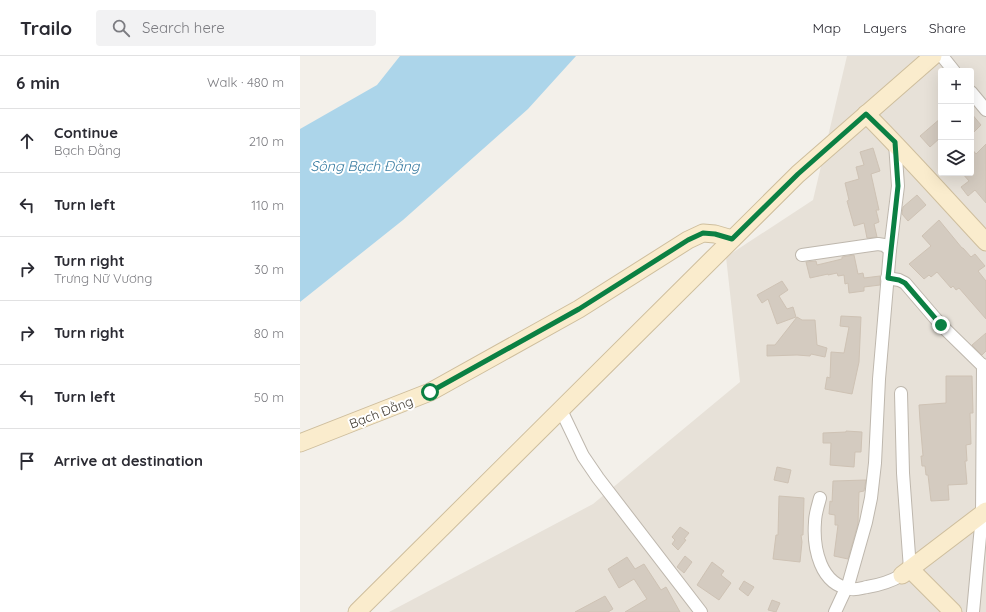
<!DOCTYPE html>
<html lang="en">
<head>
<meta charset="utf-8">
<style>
	body { margin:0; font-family:Quicksand,sans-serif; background:#f2f2f3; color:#2b2b33 }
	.controls { position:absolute; right:12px; top:12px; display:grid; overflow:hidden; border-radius:4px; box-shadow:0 4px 16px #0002 }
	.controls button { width:36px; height:36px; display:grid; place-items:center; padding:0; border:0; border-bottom:1px solid #e1e1e2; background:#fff; color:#2b2b33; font:20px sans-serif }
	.stop { position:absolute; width:12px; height:12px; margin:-9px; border:3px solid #0b8043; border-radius:50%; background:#fff }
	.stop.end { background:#0b8043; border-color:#fff; box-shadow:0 1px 4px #0008 }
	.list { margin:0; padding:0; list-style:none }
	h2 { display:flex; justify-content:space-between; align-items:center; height:52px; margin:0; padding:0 16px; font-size:17px }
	h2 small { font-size:13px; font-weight:400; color:#7c7c81 }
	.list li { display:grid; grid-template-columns:26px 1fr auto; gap:12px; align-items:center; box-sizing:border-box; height:64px; padding:0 16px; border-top:1px solid #e1e1e2 }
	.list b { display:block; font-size:15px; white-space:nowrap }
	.list p { margin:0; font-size:13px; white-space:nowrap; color:#7c7c81 }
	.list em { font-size:13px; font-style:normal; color:#7c7c81 }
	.icon { flex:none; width:22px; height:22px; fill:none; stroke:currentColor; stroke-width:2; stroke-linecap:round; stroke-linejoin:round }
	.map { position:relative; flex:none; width:686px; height:556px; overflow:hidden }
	header { display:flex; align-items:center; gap:24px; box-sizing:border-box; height:56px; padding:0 20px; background:#fff; border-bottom:1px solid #e1e1e2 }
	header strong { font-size:19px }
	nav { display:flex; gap:22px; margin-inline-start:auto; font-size:14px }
	.search { width:280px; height:36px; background:#f2f2f3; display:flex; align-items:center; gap:10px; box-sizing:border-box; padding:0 14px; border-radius:4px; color:#7c7c81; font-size:15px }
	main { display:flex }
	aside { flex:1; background:#fff }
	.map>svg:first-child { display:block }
	.residential { fill:#e7e1d8; fill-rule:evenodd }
	.water { fill:#acd5ea }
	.building { fill:#d4cbc0; stroke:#cec2b4 }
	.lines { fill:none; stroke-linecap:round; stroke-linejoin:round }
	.street-casing { stroke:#beb7ad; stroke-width:14 }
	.secondary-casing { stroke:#cebe9d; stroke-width:19 }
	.street { stroke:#fff; stroke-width:12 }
	.secondary { stroke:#faeccd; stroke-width:17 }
	.route { stroke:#0b8043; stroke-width:5 }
	.labels { text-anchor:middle; stroke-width:4; stroke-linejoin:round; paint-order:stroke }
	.street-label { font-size:13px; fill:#464038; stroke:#fff }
	.water-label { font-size:14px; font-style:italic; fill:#397ca1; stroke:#fff }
</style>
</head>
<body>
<header>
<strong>Trailo</strong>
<div class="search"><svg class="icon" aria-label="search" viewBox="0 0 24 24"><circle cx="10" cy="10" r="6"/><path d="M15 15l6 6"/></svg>Search here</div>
<nav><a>Map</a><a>Layers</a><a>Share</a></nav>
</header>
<main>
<aside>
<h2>6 min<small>Walk · 480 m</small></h2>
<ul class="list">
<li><svg class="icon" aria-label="ahead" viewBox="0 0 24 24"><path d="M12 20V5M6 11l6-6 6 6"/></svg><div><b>Continue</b><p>Bạch Đằng</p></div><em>210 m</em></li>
<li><svg class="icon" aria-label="left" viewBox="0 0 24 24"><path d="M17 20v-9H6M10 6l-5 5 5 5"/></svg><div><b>Turn left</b></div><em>110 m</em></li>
<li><svg class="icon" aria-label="right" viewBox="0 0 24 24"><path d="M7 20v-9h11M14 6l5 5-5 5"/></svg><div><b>Turn right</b><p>Trưng Nữ Vương</p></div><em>30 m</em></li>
<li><svg class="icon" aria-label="right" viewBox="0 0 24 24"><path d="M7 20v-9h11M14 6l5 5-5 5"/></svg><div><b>Turn right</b></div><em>80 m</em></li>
<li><svg class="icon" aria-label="left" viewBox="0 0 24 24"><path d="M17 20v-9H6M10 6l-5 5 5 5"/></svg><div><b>Turn left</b></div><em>50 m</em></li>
<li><svg class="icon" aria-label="arrive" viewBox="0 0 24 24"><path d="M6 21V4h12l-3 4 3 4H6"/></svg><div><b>Arrive at destination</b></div></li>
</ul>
</aside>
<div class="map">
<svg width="686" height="556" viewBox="0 0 686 556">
	<rect width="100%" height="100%" fill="#f3f0ea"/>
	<!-- residential -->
	<path class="residential" d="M547 0H686V556H89L293 448 440 326 426 201 513 144ZM641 15H671V117H641Z"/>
	<!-- water -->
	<path class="water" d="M100 0H276L228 53 103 164 0 246V73L77 29Z"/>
	<!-- building -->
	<g class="building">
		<path d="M671 57 681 69 671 79Z"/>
		<path d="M641 62V81L630 91 620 80Z"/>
		<path d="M686 88V147L675 134 668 140 661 131 669 125 662 117H671V92L676 98Z"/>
		<path d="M573 92 580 115 571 118 579 154H576L579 166 574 168 577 181 567 182 564 167 554 170 547 145 549 144 545 127 559 123 556 111 564 109 560 96Z"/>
		<path d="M617 139 626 149 608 165 602 158 603 151Z"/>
		<path d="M639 164 662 192H663L671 201 675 198 685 210 678 215 686 225V263L659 232 656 234 653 230 651 232 637 216 631 221 629 219 624 223 609 208 631 190 622 180Z"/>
		<path d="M554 199 558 218 563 217 564 222 580 220V229L564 231V235L549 237 548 227 545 228 544 219 538 220 537 217 528 219V218L510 222 506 206 516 205 517 209 542 203V201Z"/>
		<path d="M482 225 488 234 479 240 487 253 493 251 496 261 477 268 468 243 462 247 457 239Z"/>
		<path d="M541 260 561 261 559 306 552 338 525 333 527 321 530 322 531 296 544 297 549 271 540 270Z"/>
		<path d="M497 261 502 264H515L517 289 527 292 525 301 511 298 510 300 497 299 467 300V289H475Z"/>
		<path d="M686 277V295L682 299 672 289Z"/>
		<path d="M646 320H672L673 357H670L671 388 666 389 667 405H665L667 428 648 429 649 444 631 445 628 419H626L625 410H622L621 400H623L620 365 619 349 646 347Z"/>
		<path d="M546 375 562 376 561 396H555L554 411 530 409 531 387H523V377L546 376Z"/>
		<path d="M477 411 491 414 488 427 474 424Z"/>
		<path d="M566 424 564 435 559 436 558 468 548 503 534 500 538 469H535V459L529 458 530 445 532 446 533 425Z"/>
		<path d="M479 440 504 442 503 479H501L502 486 500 506 473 503 476 479H478Z"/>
		<path d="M380 471 389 477 384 483 386 484 378 494 372 488 375 484 372 481Z"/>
		<path d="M385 500 392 506 384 517 377 511Z"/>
		<path d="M327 501 335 513 344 508 361 534 366 531 380 556H325L347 543 334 523 319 532 308 513Z"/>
		<path d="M412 506 424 515 421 519 431 527 419 544 397 529Z"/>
		<path d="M444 525 454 531 448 540 439 533Z"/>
		<path d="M305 540 313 553 308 556H275Z"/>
		<path d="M472 544 480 547 476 556 468 554Z"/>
	</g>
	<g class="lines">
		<!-- street casing -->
		<g class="street-casing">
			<g id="street">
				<path d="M642 0 654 15"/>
				<path d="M671 36 686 54"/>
				<path d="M502 199 578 188 584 189 590 194"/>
				<path d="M587 222 599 224 605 227 641 269 686 313"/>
				<path d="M601 337 603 417 610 513"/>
				<path d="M261 354 283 400 298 422 401 556"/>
				<path d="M520 442C518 450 515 458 515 466 513 492 520 529 551 533 556 534 562 532 567 531 580 529 590 526 602 519"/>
				<path d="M535 556 549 526 566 466 571 442 575 407 579 323 590 194 598 130 595 87"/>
				<path d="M673 556 682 459 683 309"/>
			</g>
		</g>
		<!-- secondary casing -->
		<g class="secondary-casing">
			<g id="secondary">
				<path d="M566 58C607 99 646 143 686 186"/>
				<path d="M0 387 130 336 279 253 388 184 403 177 415 178 432 183"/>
				<path d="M610 513 653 556"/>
				<path d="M602 519 686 455"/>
				<path d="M57 556 498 118 633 0"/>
			</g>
		</g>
		<!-- street -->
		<use href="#street" class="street"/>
		<!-- secondary -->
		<use href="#secondary" class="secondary"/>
	</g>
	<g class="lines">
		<!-- route -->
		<path class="route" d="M130 336 279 253 388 184 403 177 415 178 432 183 498 118 566 58 595 86 598 130 588 222 599 224 605 227 641 269"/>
	</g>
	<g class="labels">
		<!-- street labels -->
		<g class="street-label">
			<text transform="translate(81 356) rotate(-21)" y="5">Bạch Đằng</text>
		</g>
		<!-- water labels -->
		<g class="water-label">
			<text x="65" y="115">Sông Bạch Đằng</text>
		</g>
	</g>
</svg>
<div class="controls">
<button>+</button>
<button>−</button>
<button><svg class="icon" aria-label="layers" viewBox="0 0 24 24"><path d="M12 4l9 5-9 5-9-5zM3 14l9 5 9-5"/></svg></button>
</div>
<div class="stop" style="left:130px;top:336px"></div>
<div class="stop end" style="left:641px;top:269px"></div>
</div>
</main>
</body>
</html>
